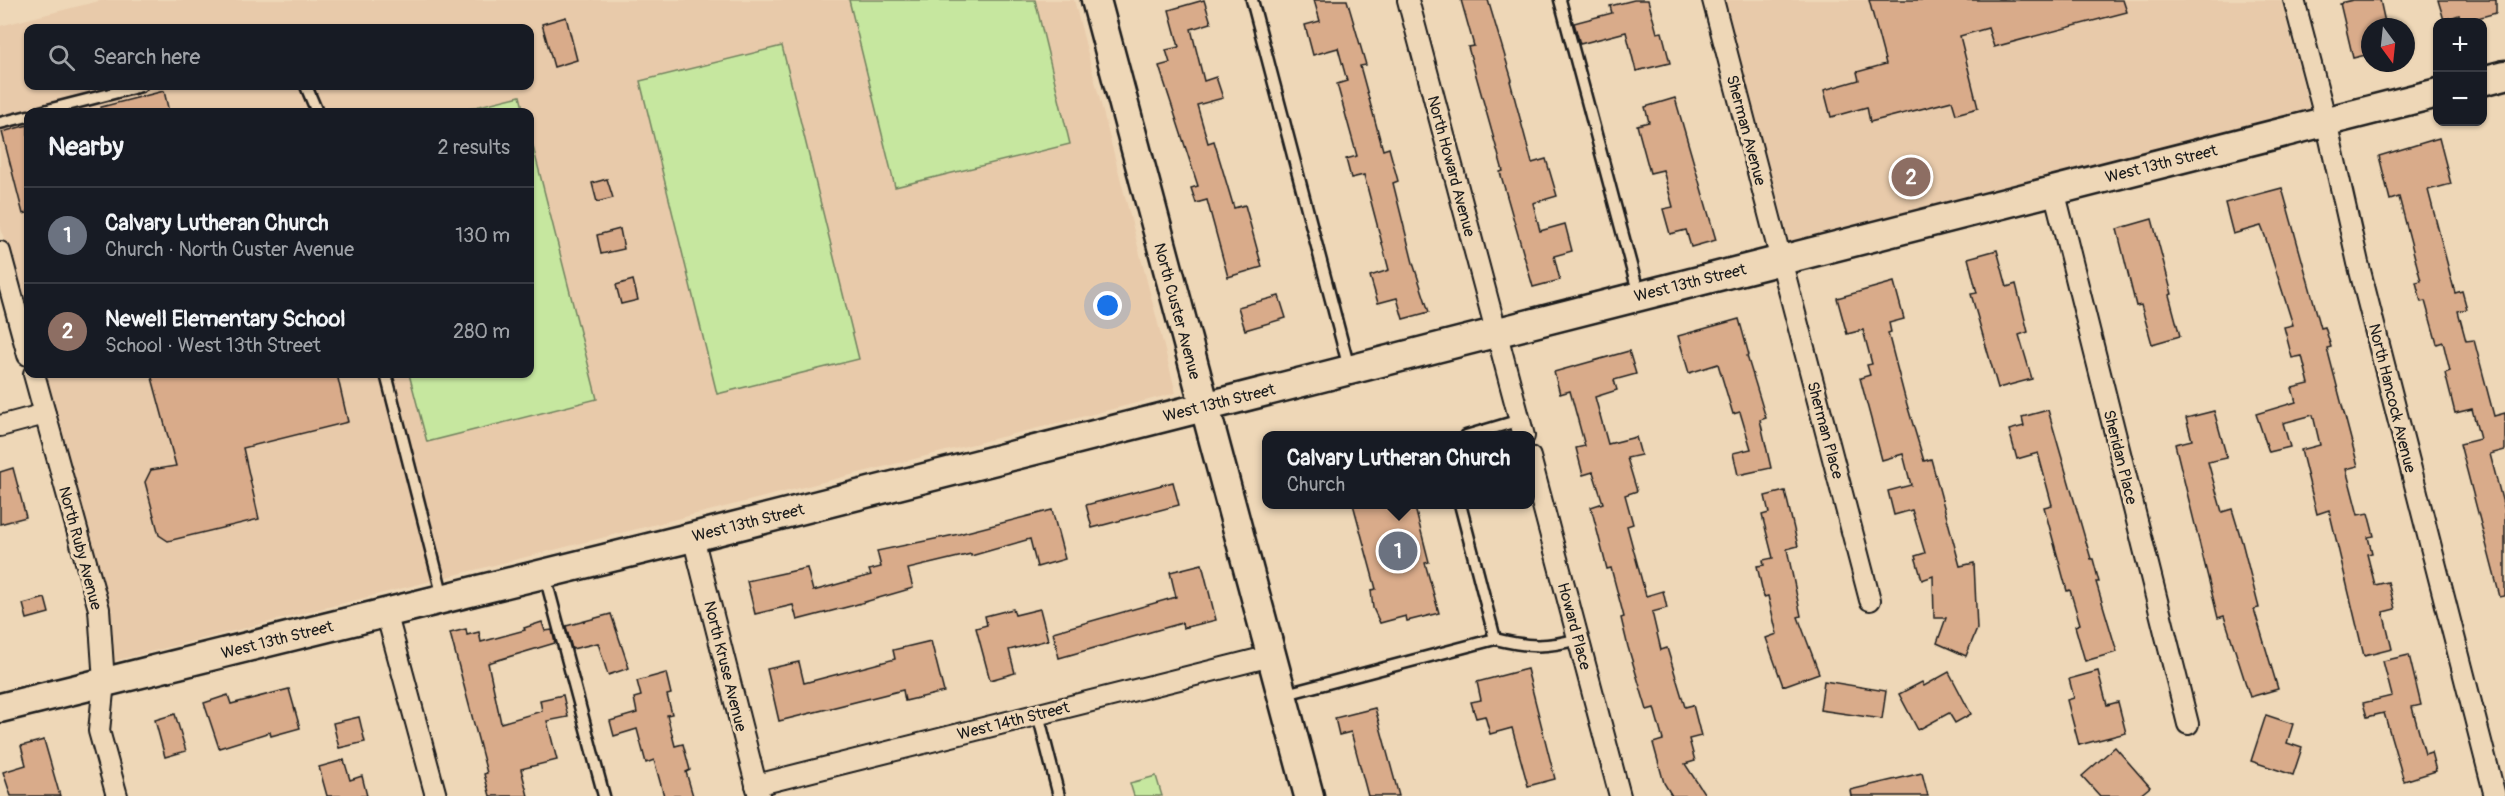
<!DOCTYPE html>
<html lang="en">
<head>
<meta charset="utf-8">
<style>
	body { margin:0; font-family:Pangolin,sans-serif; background:#242831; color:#f1f3f6 }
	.controls { position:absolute; right:18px; top:18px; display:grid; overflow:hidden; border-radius:12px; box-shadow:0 2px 4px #0004 }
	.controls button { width:54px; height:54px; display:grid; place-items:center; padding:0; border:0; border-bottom:2px solid #363941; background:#171b24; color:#f1f3f6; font:30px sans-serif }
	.compass { position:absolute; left:2361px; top:18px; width:54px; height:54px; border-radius:50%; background:#171b24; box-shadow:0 2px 4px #0004; rotate:165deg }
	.you { position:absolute; left:1108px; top:306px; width:21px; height:21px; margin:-15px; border:4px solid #fff; border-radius:50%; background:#1a73e8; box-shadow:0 0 0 9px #1a73e833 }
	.badge { display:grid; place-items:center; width:39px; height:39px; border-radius:50%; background:#c8321e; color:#fff; font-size:20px; font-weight:700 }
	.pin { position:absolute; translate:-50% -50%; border:3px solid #fff; box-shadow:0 2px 6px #0006 }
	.popup { position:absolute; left:1262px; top:431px; width:273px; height:78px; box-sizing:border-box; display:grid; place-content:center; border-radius:12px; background:#171b24; filter:drop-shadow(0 2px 4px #0005); font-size:20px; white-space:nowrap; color:#9ea1a6 }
	.popup b { font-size:22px; color:#f1f3f6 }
	.popup::after { content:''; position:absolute; left:50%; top:100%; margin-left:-12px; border:12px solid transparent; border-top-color:#171b24 }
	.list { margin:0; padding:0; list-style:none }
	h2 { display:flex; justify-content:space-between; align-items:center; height:78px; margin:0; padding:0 24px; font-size:26px }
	h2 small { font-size:20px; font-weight:400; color:#9ea1a6 }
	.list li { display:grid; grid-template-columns:39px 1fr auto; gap:18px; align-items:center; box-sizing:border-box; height:96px; padding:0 24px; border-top:2px solid #363941 }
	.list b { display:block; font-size:22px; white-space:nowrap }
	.list p { margin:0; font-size:20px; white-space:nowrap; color:#9ea1a6 }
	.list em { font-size:20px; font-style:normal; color:#9ea1a6 }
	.icon { flex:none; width:33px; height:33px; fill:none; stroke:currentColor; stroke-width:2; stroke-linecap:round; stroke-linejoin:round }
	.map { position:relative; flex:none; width:2505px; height:796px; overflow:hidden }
	.search { position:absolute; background:#171b24; box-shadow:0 2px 4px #0004; left:24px; top:24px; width:510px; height:66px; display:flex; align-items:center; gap:15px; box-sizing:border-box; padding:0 21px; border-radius:12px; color:#9ea1a6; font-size:22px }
	.panel { position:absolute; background:#171b24; box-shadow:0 2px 4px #0004; left:24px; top:108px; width:510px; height:270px; border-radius:12px }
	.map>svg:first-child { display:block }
	.built { fill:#e8caaa; fill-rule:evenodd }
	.green { fill:#c6e79f; stroke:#71825e; stroke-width:1.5 }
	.building { fill:#d9ab8a; stroke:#1c1c1c; stroke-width:1.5 }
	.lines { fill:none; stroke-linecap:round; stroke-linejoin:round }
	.lane-casing { stroke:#1c1c1c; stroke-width:15 }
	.street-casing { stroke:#1c1c1c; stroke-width:24 }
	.secondary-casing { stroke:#1c1c1c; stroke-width:33 }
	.lane { stroke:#eed7b7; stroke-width:10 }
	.street { stroke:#eed7b7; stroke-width:20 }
	.secondary { stroke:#eed7b7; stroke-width:28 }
	.labels { text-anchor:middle; stroke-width:6; stroke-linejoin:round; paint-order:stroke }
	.street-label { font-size:16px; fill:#1c1c1c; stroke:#eed7b7 }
</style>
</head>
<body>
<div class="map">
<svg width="2505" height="796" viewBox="0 0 2505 796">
	<rect width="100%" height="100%" fill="#eed7b7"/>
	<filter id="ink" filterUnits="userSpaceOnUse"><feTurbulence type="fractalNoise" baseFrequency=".0167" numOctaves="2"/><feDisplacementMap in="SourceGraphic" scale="12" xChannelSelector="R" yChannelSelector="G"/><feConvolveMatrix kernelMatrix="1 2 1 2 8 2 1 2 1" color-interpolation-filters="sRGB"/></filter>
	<g filter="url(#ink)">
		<!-- built -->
		<g class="built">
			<path d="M103 0H1074L1176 393 114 661 39 374H530V112H28V334L0 224V26ZM28 28H530V86H28Z"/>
			<path d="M1724 0H2281L2310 110 1790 244Z"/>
		</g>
		<!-- green -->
		<g class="green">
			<path d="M849 0H1035L1070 144 895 187Z"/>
			<path d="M782 46 859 359 717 394 640 81Z"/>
			<path d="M520 96 524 112H455Z"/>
			<path d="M530 135 597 399 427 442 409 374H530Z"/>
			<path d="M1156 776 1162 796H1134L1130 783Z"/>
		</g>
		<!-- building -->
		<g class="building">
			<path d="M1204 0 1211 23 1191 29 1204 81 1216 77 1223 98 1197 105 1208 143 1214 141 1234 208 1245 205 1262 267 1228 277 1207 200 1196 203 1191 188 1198 186 1159 66 1170 63 1166 50 1179 47 1169 10Z"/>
			<path d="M1314 0H1347L1366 65 1360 66 1383 150 1389 148 1398 181 1393 183 1413 263 1429 312 1403 319 1397 298 1378 303 1370 276 1389 270 1364 175 1351 178 1346 159 1357 156 1337 84 1347 81 1338 48 1313 55 1305 25 1320 21Z"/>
			<path d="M1461 0H1488L1512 80 1510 81 1532 163 1546 159 1557 196 1533 203 1540 231 1565 224 1572 251 1554 256 1560 280 1533 287 1500 172 1503 171 1468 47 1474 46Z"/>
			<path d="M1634 0H1648L1657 33 1662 32 1670 63 1636 71 1626 32 1580 44 1574 23 1612 13 1610 6Z"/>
			<path d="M1869 0H2123L2127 12 1994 47 1988 28 1960 36 1978 108 1956 114 1952 101 1870 122 1867 107 1831 117 1824 90 1859 80 1857 72 1886 64Z"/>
			<path d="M2353 0H2380L2386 27H2370V54L2353 58 2340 3Z"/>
			<path d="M2438 0H2496V13L2463 22H2461L2459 15 2444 20Z"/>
			<path d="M566 17 577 60 554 67 542 24Z"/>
			<path d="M164 91 169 112H101V107Z"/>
			<path d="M1675 98 1716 240 1691 247 1686 230 1670 234 1663 209 1673 207 1663 170 1650 173 1637 125 1649 122 1645 107Z"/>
			<path d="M28 125V213L23 214 2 132Z"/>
			<path d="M2439 138 2451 184 2428 190 2455 293 2462 291 2467 309 2458 311 2466 341 2474 340 2494 416 2505 413V450L2490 454 2505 511V596L2500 597 2460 444 2480 439 2472 409 2455 413 2445 373 2450 371 2443 342 2437 344 2425 301 2421 302 2416 282 2421 281 2399 197 2390 200 2379 156Z"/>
			<path d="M607 179 613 198 597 202 592 183Z"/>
			<path d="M2282 188 2321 328 2325 327 2331 347 2327 348 2358 466 2346 469 2358 515 2368 513 2374 536 2368 537 2372 553 2367 554 2375 585 2388 582 2395 609 2383 612 2392 649 2364 656 2329 510 2317 514 2301 450 2320 445 2313 415 2283 423 2290 447 2269 452 2256 414 2296 402 2292 388 2309 384 2302 356 2292 358 2284 327 2293 325 2265 236 2261 226 2233 234 2225 203Z"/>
			<path d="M2152 219 2172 294 2169 295 2180 336 2152 344 2141 305 2136 306 2117 229Z"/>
			<path d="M620 229 624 249 601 254 597 235Z"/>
			<path d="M1997 250 2007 287 2016 284 2028 332 2019 335 2032 379 1998 388 1971 294 1977 293 1968 258Z"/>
			<path d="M633 280 638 300 621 304 616 285Z"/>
			<path d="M1894 282 1904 319 1889 323 1891 332 1888 333 1905 398 1924 461 1931 459 1960 566 1974 563 1977 629 1966 656 1937 643 1946 618H1934L1933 576 1922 580 1915 556 1925 553 1912 510 1894 515 1888 491 1911 485 1903 454 1882 460 1860 378 1870 375 1867 365 1872 364 1863 330 1847 334 1837 298Z"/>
			<path d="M1279 296 1286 318 1245 330 1238 307Z"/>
			<path d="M1739 319 1749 355 1747 356 1766 418 1760 420 1771 468 1738 475 1733 453 1751 449 1740 412 1733 414 1718 364 1689 373 1678 336Z"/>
			<path d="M1629 351 1636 374 1614 380 1617 390 1595 397 1608 444 1636 437 1641 455 1627 458 1637 491 1625 495 1633 524 1627 526 1646 596 1663 591 1667 608 1652 612 1661 650 1667 648 1685 707 1693 705 1701 736 1689 739 1695 761 1685 764 1706 796H1672L1664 783 1653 743 1663 740 1654 708 1647 710 1628 647 1621 618 1624 617 1611 568 1607 569 1591 507 1603 503 1593 472 1583 475 1576 448 1585 446 1570 391 1560 394 1554 372Z"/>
			<path d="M151 374H337L348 422 243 448 259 519 168 541 159 535 145 482 151 470 176 466Z"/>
			<path d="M2048 410 2091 559H2093L2099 582H2096L2117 652 2085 661 2075 626 2080 624 2070 590 2067 591 2044 507 2052 505 2038 453 2017 459 2009 430 2024 426 2022 417Z"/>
			<path d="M2214 411 2227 458 2208 462 2222 512 2232 509 2242 542 2259 608 2254 609 2278 689 2250 697 2224 616 2218 618 2175 444 2192 440 2186 418Z"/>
			<path d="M13 468 26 517 0 524V472Z"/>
			<path d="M1173 482 1179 505 1092 528 1086 505Z"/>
			<path d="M1785 491 1798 546 1787 549 1801 616 1798 617 1819 673 1783 686 1766 638 1777 634 1768 596 1764 597 1757 566 1764 565 1763 560 1773 558 1762 515 1769 513 1765 496Z"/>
			<path d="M1353 504H1414L1429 562 1425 563 1439 613 1407 621 1406 616 1380 623 1373 608 1371 590 1376 589Z"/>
			<path d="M1052 510 1065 559 1037 567 1030 539 971 556V554L908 569 913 588 851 606 797 620 793 605 755 614 747 581 807 568 813 591 871 575 869 570 881 567 877 551 959 534Z"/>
			<path d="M1202 564 1216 620 1183 628 1182 623 1059 658 1053 632 1176 597 1170 572Z"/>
			<path d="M45 598 49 613 27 619 23 604Z"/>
			<path d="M1013 609 1015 615 1040 609 1048 640 1009 650 1015 673 990 680 976 628 987 625 985 616Z"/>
			<path d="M611 614 629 668 608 675 598 643 572 649 566 626Z"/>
			<path d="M542 622 545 631 552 630 555 643 488 663 501 723 542 711 540 700 563 695 568 717 547 721 557 760 521 769 528 796H490L484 774 487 773 450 633 466 629 467 635 479 632 481 642 525 630 524 628Z"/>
			<path d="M931 641 944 692 905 701 903 690 779 721 767 669 799 662 804 683 895 659 893 650Z"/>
			<path d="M2409 655 2421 705 2412 707 2425 754 2431 752 2436 771 2404 781 2384 713 2367 717 2363 703 2392 696 2383 661Z"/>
			<path d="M1527 669 1555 779 1528 786 1512 728 1490 734 1485 716 1476 718 1471 702 1481 700 1477 682Z"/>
			<path d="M2098 671 2107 705 2118 702 2126 733 2079 745 2067 700 2074 698 2069 679Z"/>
			<path d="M1949 672 1971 714 1955 723 1949 713 1918 730 1899 694 1922 682 1924 686Z"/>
			<path d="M666 673 671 694 667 695 672 714 667 715 675 746 683 744 690 770 686 772 693 796H664L654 760 646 763 637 729 614 736 610 721 637 713 634 698 641 696 637 681Z"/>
			<path d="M1824 681 1886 691 1882 719 1820 710Z"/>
			<path d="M289 689 300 728 271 736 270 732 219 748 204 703 228 695 231 704Z"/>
			<path d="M1375 708 1399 796H1368L1351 732 1339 735 1335 718Z"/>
			<path d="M175 714 186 751 165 757 155 720Z"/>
			<path d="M2266 715 2293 724 2287 743 2302 748 2293 775 2251 761Z"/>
			<path d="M359 717 365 742 339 748 333 723Z"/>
			<path d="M44 740 60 796H11L3 772 26 765 21 746Z"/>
			<path d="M2115 747 2150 787 2139 796H2100L2082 776Z"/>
			<path d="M344 760 350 780 362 776 367 796H327L319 767Z"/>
			<path d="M1922 773 1928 796H1851L1850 790Z"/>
		</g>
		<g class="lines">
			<!-- lane casing -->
			<g class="lane-casing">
				<g id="lane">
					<path d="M1252 0 1349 368"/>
					<path d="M1560 0 1639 295"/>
					<path d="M306 86 317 112"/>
					<path d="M40 112 141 86"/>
					<path d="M0 123 28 116"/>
					<path d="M386 374 443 597"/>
					<path d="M1466 436 1520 420"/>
					<path d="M1460 504 1495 639"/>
					<path d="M545 576 604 796"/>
					<path d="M1282 695 1495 639C1528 647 1546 648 1578 639"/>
					<path d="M1038 714 1059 796"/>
				</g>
			</g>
			<!-- street casing -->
			<g class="street-casing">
				<g id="street">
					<path d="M1408 0 1524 436"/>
					<path d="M1713 0 1870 600"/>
					<path d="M2294 0 2326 121 2358 263 2495 796"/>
					<path d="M2054 190 2188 724"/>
					<path d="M0 252 28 355"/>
					<path d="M34 374 99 609 104 682 99 731 117 796"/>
					<path d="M0 426 45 414"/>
					<path d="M1530 457 1620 796"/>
					<path d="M693 537 759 796"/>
					<path d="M386 612 436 796"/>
					<path d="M756 785 1271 656"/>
				</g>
			</g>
			<!-- secondary casing -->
			<g class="secondary-casing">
				<g id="secondary">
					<path d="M1096 0 1309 796"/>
					<path d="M2482 81 2505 75"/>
					<path d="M0 708 693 537 2438 93"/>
				</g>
			</g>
			<!-- lane -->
			<use href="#lane" class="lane"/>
			<!-- street -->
			<use href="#street" class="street"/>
			<!-- secondary -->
			<use href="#secondary" class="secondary"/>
		</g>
	</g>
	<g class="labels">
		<!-- street labels -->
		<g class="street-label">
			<text transform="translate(1747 130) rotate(75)" y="6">Sherman Avenue</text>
			<text transform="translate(2161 163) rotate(-14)" y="6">West 13th Street</text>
			<text transform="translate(1452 166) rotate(75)" y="6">North Howard Avenue</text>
			<text transform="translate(1690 282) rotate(-14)" y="6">West 13th Street</text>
			<text transform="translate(1178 311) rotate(75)" y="6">North Custer Avenue</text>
			<text transform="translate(2393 398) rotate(76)" y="6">North Hancock Avenue</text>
			<text transform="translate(1219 402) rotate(-14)" y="6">West 13th Street</text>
			<text transform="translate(1826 430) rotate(75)" y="6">Sherman Place</text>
			<text transform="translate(2121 457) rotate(76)" y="6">Sheridan Place</text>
			<text transform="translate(748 522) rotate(-14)" y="6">West 13th Street</text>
			<text transform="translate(81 548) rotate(75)" y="6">North Ruby Avenue</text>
			<text transform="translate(1575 626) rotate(75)" y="6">Howard Place</text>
			<text transform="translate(277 639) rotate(-14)" y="6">West 13th Street</text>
			<text transform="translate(726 666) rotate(76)" y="6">North Kruse Avenue</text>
			<text transform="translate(1013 720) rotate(-14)" y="6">West 14th Street</text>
		</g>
	</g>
</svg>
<div class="controls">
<button>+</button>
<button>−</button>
</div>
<svg class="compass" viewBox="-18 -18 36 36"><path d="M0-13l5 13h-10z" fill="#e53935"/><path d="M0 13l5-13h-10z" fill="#9ea1a6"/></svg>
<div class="you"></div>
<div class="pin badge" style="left:1398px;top:551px;background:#6b7280">1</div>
<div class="popup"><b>Calvary Lutheran Church</b>Church</div>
<div class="pin badge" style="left:1911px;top:177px;background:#8d6e63">2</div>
<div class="search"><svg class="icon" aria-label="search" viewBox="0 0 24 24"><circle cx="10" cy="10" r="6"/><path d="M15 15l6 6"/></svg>Search here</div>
<section class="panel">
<h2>Nearby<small>2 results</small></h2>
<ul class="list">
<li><span class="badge" style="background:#6b7280">1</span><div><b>Calvary Lutheran Church</b><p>Church · North Custer Avenue</p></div><em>130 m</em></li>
<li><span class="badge" style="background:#8d6e63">2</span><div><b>Newell Elementary School</b><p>School · West 13th Street</p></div><em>280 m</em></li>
</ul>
</section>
</div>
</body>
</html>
